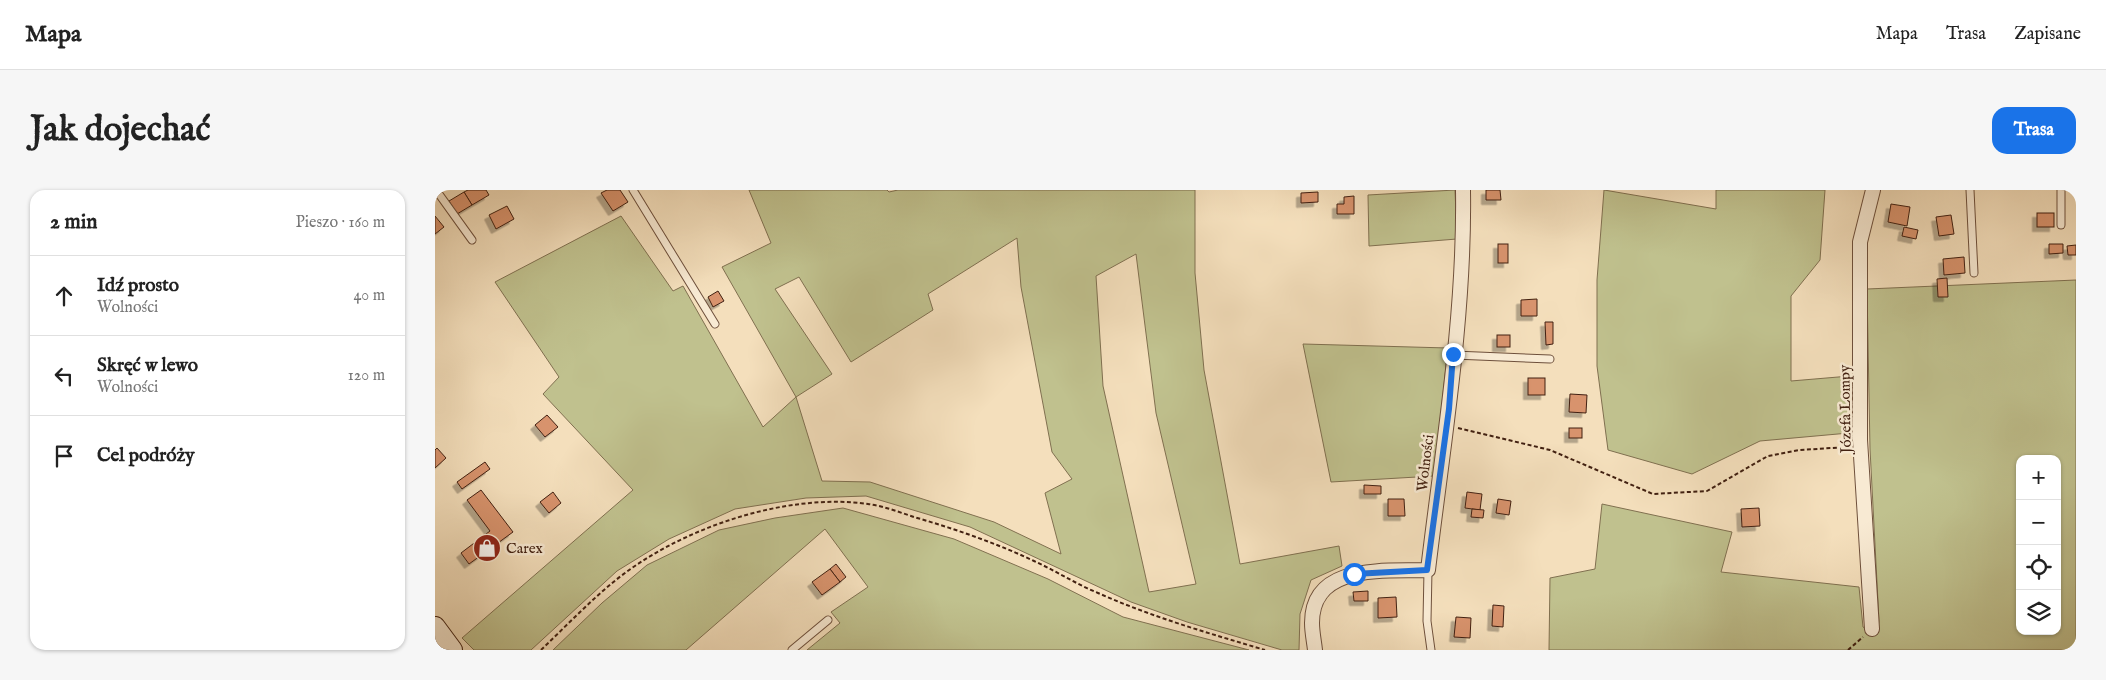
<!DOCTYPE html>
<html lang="pl">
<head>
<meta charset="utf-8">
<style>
	body { margin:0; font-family:"IM FELL English",serif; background:#f6f6f6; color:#222 }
	.controls { position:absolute; right:15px; bottom:15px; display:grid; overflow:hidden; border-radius:10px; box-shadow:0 1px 4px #0004 }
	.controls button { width:45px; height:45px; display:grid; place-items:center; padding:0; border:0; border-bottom:1px solid #e0e0e0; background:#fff; color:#222; font:25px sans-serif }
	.stop { position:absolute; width:15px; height:15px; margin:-11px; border:4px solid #1a73e8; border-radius:50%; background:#fff }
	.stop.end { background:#1a73e8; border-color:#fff; box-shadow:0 1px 5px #0008 }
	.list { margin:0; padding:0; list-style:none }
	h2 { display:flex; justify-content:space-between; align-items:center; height:65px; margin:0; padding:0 20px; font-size:21px }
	h2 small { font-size:16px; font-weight:400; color:#767676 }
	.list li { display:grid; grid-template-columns:32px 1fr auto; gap:15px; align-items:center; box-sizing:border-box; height:80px; padding:0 20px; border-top:1px solid #e0e0e0 }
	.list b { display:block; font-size:19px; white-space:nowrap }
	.list p { margin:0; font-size:16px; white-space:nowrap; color:#767676 }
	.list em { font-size:16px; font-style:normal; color:#767676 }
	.icon { flex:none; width:28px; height:28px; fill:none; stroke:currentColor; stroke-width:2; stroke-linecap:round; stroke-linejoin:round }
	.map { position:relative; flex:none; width:1641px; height:460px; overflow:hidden; border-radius:15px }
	header { display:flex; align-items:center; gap:30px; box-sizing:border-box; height:70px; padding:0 25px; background:#fff; border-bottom:1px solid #e0e0e0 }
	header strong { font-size:24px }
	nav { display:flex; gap:28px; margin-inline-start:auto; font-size:18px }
	.intro { display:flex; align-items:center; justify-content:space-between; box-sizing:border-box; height:120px; padding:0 30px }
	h1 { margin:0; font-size:35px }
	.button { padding:12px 22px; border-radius:15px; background:#1a73e8; color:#fff; font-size:18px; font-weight:700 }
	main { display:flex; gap:30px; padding:0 30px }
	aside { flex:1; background:#fff; border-radius:15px; box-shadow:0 1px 4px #0004 }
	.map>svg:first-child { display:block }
	.green { fill:#c0c18e; stroke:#807050; fill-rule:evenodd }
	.building { fill:#d8936d; stroke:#412011; filter:url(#shadow) }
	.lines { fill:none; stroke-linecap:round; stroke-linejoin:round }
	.lane-casing { stroke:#6e503c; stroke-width:9 }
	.street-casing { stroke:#6e503c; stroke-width:16 }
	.secondary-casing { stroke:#412011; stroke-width:22 }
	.path { stroke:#412011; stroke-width:2; stroke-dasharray:4 2.5; stroke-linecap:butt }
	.lane { stroke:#f8ead3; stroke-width:7 }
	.street { stroke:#f8ead3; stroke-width:14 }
	.secondary { stroke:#f8ead3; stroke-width:20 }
	.route { stroke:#1a73e8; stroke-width:6 }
	.labels { text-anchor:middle; stroke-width:5; stroke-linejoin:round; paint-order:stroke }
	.street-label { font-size:15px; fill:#412011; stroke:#f8ead3 }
	.poi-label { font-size:15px; fill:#412011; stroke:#f8ead3; text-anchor:start }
</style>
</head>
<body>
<header>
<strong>Mapa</strong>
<nav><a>Mapa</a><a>Trasa</a><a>Zapisane</a></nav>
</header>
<div class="intro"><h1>Jak dojechać</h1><a class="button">Trasa</a></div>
<main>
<aside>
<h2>2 min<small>Pieszo · 160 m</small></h2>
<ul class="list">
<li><svg class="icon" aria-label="ahead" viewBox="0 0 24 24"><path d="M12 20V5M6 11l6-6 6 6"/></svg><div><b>Idź prosto</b><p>Wolności</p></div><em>40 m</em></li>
<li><svg class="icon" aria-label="left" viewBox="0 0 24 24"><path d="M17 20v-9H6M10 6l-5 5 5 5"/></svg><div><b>Skręć w lewo</b><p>Wolności</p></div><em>120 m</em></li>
<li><svg class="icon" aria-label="arrive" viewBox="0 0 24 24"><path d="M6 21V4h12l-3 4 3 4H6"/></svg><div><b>Cel podróży</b></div></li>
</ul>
</aside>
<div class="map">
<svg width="1641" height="460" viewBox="0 0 1641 460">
	<defs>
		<filter id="shadow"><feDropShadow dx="-4.5" dy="4.5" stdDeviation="0" flood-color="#0004"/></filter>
	</defs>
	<rect width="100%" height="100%" fill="#f4dfbc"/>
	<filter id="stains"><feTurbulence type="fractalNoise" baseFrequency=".004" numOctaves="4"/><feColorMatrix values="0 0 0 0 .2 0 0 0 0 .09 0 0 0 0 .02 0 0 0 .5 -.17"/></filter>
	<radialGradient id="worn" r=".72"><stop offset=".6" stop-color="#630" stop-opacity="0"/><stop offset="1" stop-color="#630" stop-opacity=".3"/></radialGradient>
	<!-- green -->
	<g class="green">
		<path d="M314 0H452L454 2 463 0H760V83L769 180 805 374 904 356 907 376 876 390 865 424 864 460H847L752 432 696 412 535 337 431 306 371 308 300 319 234 349 182 381 96 460H39L27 448 198 300 108 204 124 187 60 92 186 26 238 101 248 96 328 237 361 207 287 77 336 53ZM582 48 586 97 617 262 637 289 610 303 626 364 559 332 435 292 387 291 361 207 397 184 340 99 364 87 416 172 498 120 493 104ZM701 64 721 223 761 394 714 402 668 196 661 86Z"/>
		<path d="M1020 0 1022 49 934 56 933 5Z"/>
		<path d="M1169 0 1281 19V0H1390L1385 70 1356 106V191L1415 186 1414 243 1325 251 1257 284 1173 260 1162 176V90Z"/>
		<path d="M1641 90V460H1114L1115 388 1160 379 1167 314 1297 342 1286 382 1424 397 1428 437 1442 445 1444 431 1435 259 1432 99ZM1585 269H1622V441H1585Z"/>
		<path d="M868 154 1013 158 999 286 896 292Z"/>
		<path d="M408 318 519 349 613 389 688 427 814 460H372L405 433 396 422 433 397 390 339 251 460H118L167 413 212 375 284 340 340 328Z"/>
	</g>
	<!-- building -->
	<g class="building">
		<path d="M33 0H51L54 5 37 15 29 2Z"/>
		<path d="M172 0H185L193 12 178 21 166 3Z"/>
		<path d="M1051 0H1065L1066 10H1051Z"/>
		<path d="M29 2 37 15 22 24 14 11Z"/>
		<path d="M883 2V12L866 13V3Z"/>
		<path d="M919 6V24H902V14H909V7Z"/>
		<path d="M1456 14 1475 17 1472 36 1453 32Z"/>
		<path d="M72 16 79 29 61 39 54 25Z"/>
		<rect x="1602" y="23" width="17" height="14"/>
		<path d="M1516 25 1519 44 1504 46 1501 27Z"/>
		<path d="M0 26 9 37 0 44Z"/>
		<path d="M1469 37 1483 40 1481 49 1467 46Z"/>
		<rect x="1063" y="54" width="10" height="19"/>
		<path d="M1614 54H1628V63L1614 64Z"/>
		<path d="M1641 55V65H1633L1632 56Z"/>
		<path d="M1529 67 1530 83 1509 85 1508 69Z"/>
		<path d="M1512 88 1513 107H1503L1502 89Z"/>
		<path d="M283 101 289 111 278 117 273 107Z"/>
		<path d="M1102 109V126H1086V110Z"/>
		<path d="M1110 132H1118V154L1111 155Z"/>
		<rect x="1062" y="145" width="13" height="12"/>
		<rect x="1093" y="188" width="17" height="17"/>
		<path d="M1135 204 1152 205 1151 223 1134 222Z"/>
		<path d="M112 225 123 237 110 247 100 235Z"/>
		<rect x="1134" y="238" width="13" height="10"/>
		<path d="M2 258 11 268 0 278V260Z"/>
		<path d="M50 272 55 279 27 299 22 292Z"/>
		<path d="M929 295 946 296V304H929Z"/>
		<path d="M46 300 78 342 34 374 26 363 55 341 32 310Z"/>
		<path d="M118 302 126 313 114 323 105 312Z"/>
		<path d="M1032 302 1047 304 1045 320 1030 318Z"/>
		<path d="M953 309H969L970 326H953Z"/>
		<path d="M1063 309 1076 311 1074 325 1061 323Z"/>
		<path d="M1324 318 1325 336 1307 337 1306 319Z"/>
		<path d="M1037 319 1049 320 1048 328 1036 327Z"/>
		<path d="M401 374 411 387 405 392 395 379Z"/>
		<path d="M395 379 405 392 387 405 377 392Z"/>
		<path d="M933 401V411H919L918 402Z"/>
		<path d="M961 407 962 427 943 428V408Z"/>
		<path d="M1058 415 1069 416 1068 437 1057 436Z"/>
		<path d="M1021 427 1036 428 1035 448 1019 447Z"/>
	</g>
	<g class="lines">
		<!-- lane casing -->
		<g class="lane-casing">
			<g id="lane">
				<path d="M1 0 37 50"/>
				<path d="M198 0 280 134"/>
				<path d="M1535 0 1539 83"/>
				<path d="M1626 35V0"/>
				<path d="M1019 165 1115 169"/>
				<path d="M993 380 992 431 996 460"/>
				<path d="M357 460 393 430"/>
			</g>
		</g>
		<!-- street casing -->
		<g class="street-casing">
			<g id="street">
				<path d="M1437 439 1425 250V52L1438 0"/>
				<path d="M880 460C879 451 877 442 877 433 877 372 952 382 993 380 1008 254 1030 127 1028 0"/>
			</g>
		</g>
		<!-- secondary casing -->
		<g class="secondary-casing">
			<path id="secondary" d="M0 437 17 460"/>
		</g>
		<!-- path -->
		<g class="path">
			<path d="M1023 238 1115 260 1218 304 1272 301 1333 266 1364 260 1414 257"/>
			<path d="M106 460C129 438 152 414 176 394 240 340 349 302 433 314 448 316 464 322 479 327 520 339 561 353 599 371 621 381 641 394 663 403 717 427 773 443 830 460"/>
			<path d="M1413 460 1428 447"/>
		</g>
		<!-- lane -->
		<use href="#lane" class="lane"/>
		<!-- street -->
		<use href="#street" class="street"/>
		<!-- secondary -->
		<use href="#secondary" class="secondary"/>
	</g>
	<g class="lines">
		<!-- route -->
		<path class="route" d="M919 384 992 380 1014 219 1018 164"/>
	</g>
	<!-- icons -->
	<defs>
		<g id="shop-disc" transform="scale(1.4375)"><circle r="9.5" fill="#8f2418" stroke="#f8ead3"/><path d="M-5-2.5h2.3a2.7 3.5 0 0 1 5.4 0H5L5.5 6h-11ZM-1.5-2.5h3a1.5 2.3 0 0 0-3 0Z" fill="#fff"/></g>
	</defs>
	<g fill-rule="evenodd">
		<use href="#shop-disc" x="52" y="358"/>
	</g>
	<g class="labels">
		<!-- street labels -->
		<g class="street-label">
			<text transform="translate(1410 219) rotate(-91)" y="5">Józefa Lompy</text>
			<text transform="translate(990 273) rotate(-83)" y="5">Wolności</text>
		</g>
		<!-- poi labels -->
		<g class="poi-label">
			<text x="71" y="363">Carex</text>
		</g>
	</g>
	<rect width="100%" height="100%" filter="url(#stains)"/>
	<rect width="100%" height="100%" fill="url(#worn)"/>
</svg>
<div class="controls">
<button>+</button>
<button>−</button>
<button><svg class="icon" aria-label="locate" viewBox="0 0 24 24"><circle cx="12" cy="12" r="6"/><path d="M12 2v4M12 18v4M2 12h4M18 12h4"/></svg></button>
<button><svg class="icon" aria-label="layers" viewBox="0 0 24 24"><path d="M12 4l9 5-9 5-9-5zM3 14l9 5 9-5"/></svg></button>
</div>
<div class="stop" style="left:919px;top:384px"></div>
<div class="stop end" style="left:1018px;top:164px"></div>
</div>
</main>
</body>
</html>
